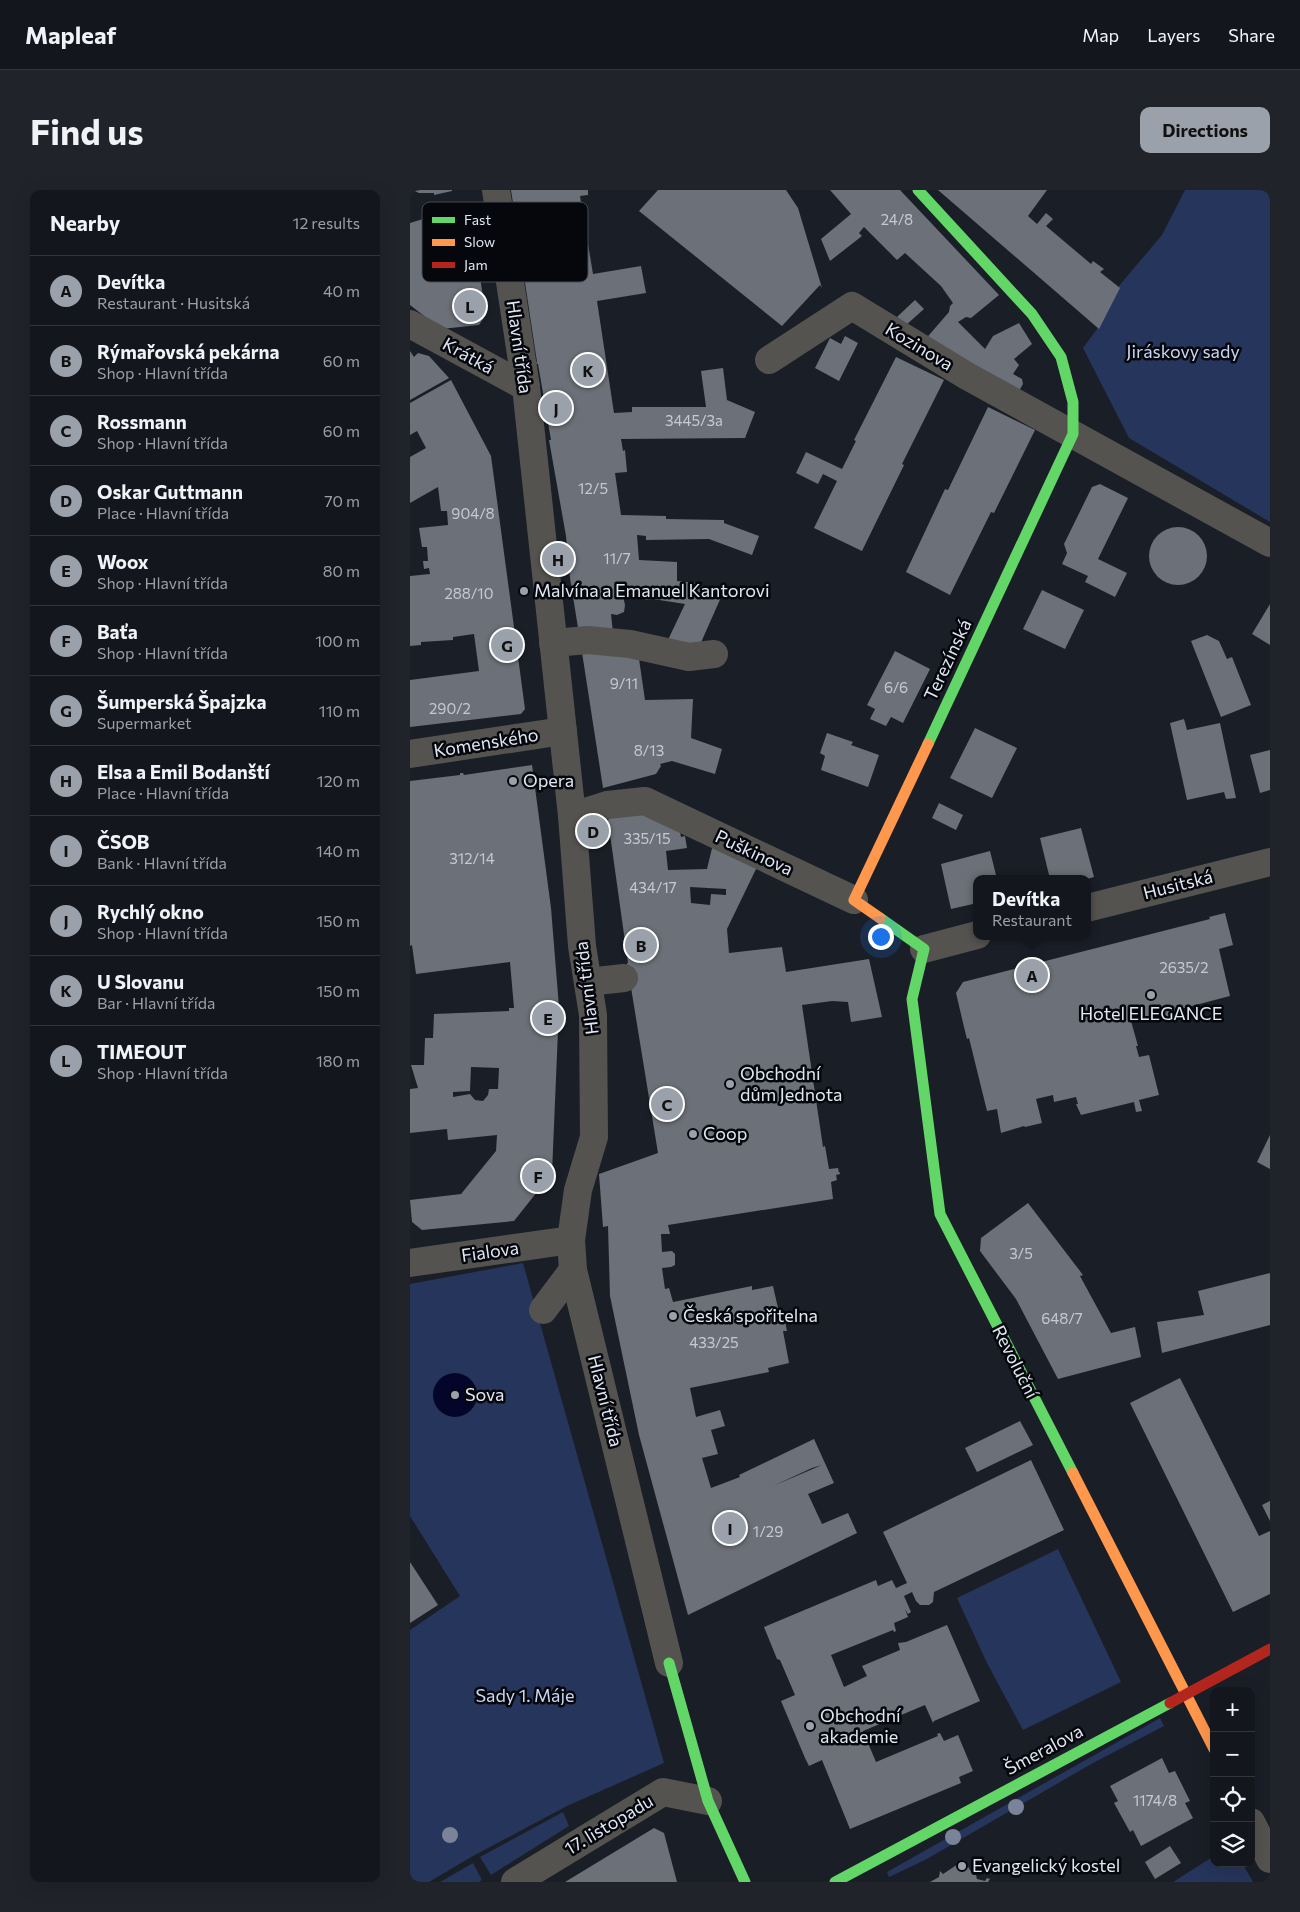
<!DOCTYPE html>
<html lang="en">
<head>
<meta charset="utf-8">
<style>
	body { margin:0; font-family:Commissioner,sans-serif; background:#21232a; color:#f1f3f6 }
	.controls { position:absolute; right:15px; bottom:15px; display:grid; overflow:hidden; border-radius:10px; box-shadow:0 5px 20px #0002 }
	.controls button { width:45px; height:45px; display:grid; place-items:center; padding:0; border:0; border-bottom:1px solid #33353b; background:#14161d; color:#f1f3f6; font:25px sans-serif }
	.you { position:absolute; left:470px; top:746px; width:18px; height:18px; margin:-12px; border:4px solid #fff; border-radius:50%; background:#1a73e8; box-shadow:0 0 0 8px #1a73e833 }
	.badge { display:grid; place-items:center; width:32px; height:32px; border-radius:50%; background:#9ba1ab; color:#111; font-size:16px; font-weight:700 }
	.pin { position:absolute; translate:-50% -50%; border:2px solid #fff; box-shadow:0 1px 5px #0006 }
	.popup { position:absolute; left:563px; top:685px; width:118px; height:65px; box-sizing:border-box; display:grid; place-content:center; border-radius:10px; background:#14161d; filter:drop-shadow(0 1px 4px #0005); font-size:16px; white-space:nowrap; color:#9d9fa4 }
	.popup b { font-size:19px; color:#f1f3f6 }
	.popup::after { content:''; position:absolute; left:50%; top:100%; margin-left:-10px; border:10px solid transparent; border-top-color:#14161d }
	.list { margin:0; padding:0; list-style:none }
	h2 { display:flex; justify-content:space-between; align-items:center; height:65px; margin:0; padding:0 20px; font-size:21px }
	h2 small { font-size:16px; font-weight:400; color:#9d9fa4 }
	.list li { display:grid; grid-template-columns:32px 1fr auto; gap:15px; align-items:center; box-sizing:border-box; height:70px; padding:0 20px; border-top:1px solid #33353b }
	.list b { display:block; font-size:19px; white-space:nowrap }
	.list p { margin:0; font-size:16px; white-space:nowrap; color:#9d9fa4 }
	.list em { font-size:16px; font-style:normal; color:#9d9fa4 }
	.icon { flex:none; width:28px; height:28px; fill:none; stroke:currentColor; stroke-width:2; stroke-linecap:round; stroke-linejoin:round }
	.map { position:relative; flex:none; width:860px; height:1692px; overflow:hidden; border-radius:10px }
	header { display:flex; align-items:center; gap:30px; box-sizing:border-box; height:70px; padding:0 25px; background:#14161d; border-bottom:1px solid #33353b }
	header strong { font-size:24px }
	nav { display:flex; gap:28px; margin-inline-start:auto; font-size:18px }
	.intro { display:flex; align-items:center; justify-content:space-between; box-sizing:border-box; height:120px; padding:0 30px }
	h1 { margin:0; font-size:35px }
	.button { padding:12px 22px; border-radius:10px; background:#9ba1ab; color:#111; font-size:18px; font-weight:700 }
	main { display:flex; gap:30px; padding:0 30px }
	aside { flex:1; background:#14161d; border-radius:10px; box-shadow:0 5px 20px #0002 }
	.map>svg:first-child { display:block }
	.green { fill:#26355b }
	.water { fill:#03062a }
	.building { fill:#6c7078; fill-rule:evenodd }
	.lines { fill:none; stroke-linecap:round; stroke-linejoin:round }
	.street { stroke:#54534f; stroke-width:28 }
	.fast { stroke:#63d668; stroke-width:11 }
	.slow { stroke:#ff974d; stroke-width:11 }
	.jam { stroke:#b3261e; stroke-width:11 }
	.tree { fill:#7a8398 }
	.poi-dot { fill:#9ba1ab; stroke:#05070d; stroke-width:2 }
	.labels { text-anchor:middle; stroke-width:5; stroke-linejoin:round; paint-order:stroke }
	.number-label { font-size:15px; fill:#c4c9d4 }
	.street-label { font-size:18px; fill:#e1e7f2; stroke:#05070d }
	.park-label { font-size:18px; fill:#c9d6f4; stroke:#05070d }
	.poi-label { font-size:18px; fill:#e1e7f2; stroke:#05070d; text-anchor:start }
	.key { fill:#05070d; stroke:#474a52; stroke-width:1 }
	.key-label { font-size:14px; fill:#e1e7f2 }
</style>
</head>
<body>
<header>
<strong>Mapleaf</strong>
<nav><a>Map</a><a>Layers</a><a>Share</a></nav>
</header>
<div class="intro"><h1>Find us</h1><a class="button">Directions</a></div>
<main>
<aside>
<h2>Nearby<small>12 results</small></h2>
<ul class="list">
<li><span class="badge">A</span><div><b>Devítka</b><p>Restaurant · Husitská</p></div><em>40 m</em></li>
<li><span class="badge">B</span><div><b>Rýmařovská pekárna</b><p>Shop · Hlavní třída</p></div><em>60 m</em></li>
<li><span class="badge">C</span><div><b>Rossmann</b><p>Shop · Hlavní třída</p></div><em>60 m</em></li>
<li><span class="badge">D</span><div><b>Oskar Guttmann</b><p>Place · Hlavní třída</p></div><em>70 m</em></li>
<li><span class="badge">E</span><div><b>Woox</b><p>Shop · Hlavní třída</p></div><em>80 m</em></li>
<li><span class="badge">F</span><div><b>Baťa</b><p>Shop · Hlavní třída</p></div><em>100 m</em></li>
<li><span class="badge">G</span><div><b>Šumperská Špajzka</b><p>Supermarket</p></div><em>110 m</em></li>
<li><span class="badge">H</span><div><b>Elsa a Emil Bodanští</b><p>Place · Hlavní třída</p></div><em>120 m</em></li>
<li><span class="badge">I</span><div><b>ČSOB</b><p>Bank · Hlavní třída</p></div><em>140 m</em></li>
<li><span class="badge">J</span><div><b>Rychlý okno</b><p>Shop · Hlavní třída</p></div><em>150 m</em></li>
<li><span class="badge">K</span><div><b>U Slovanu</b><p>Bar · Hlavní třída</p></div><em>150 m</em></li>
<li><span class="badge">L</span><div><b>TIMEOUT</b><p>Shop · Hlavní třída</p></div><em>180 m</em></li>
</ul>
</aside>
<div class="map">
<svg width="860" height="1692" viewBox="0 0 860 1692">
	<rect width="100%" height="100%" fill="#1a1e27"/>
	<!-- green -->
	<g class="green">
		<path d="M775 0H860V332L719 248 673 158 687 139 708 97 752 45Z"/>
		<path d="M113 1073 254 1573 157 1616 63 1666 19 1692H0V1440L50 1406 0 1326V1094Z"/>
		<path d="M648 1359 711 1492 613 1540 577 1473 547 1408Z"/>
		<path d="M750 1528 754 1536 683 1573 515 1670 479 1687 477 1682Z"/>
		<path d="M153 1622 159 1636 81 1685 70 1667Z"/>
		<path d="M804 1666V1673H832L843 1692H763Z"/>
		<path d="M63 1673 72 1690 69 1692H30Z"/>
	</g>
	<!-- water -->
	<circle class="water" cx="45" cy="1205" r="22"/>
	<!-- building -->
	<g class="building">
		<path d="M2 0H42V1L24 5V3H9Z"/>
		<path d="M101 0H178V5L170 6 183 84 231 76 236 103 187 111 204 223 222 222V217H296L291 181 313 178 317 210 345 222 335 248 211 249 213 261 215 260 217 282 205 283 211 325 256 326V329L314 330V333L349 346 342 365 299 349 236 350V346L227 345 229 370 267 372V391L286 393 312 405 289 457 257 452 275 414 243 409 235 410V405L213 406 215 415 214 422 207 425 201 424 203 443 169 444 160 388 156 346 139 250H141L128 174 125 173 127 172Z"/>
		<path d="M248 0H376L388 18 412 98 410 95 372 136 229 21Z"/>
		<path d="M420 0H490L589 105 561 128 556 127 548 132 575 159 583 146 609 133 622 154 604 169 609 175 603 184 612 189 613 194 609 201 513 152 539 122 540 116 543 113 531 96 495 63 487 70 454 37 449 43 452 46 420 71 411 49 441 24Z"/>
		<path d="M528 0H637L618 26 627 34 636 23 643 29 636 36 681 74 683 71 694 79 690 82 710 98 689 139Z"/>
		<path d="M62 14 65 56 76 125 69 135 31 139 0 115V33Z"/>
		<path d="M505 110 514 119 495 136 487 127Z"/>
		<path d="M435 146 448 153 429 191 405 178 420 148 431 154Z"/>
		<path d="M0 161 4 167 8 163 19 166 39 188 0 210Z"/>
		<path d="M486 167 534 190 492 274 494 275 452 361 404 338 427 291 413 284 408 294 386 283 396 262 432 279 446 251 444 250Z"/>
		<path d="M41 190 81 266 115 519 111 524 0 537V490L69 481 64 444 43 447V450L11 452V455L0 456V386L20 384 19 378 14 379 13 371H18L17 357H12L9 338 38 335 37 321H31L28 297 0 313V267L16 258 7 241 0 245V213Z"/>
		<path d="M578 217 625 240 584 323 581 322 540 405 496 382 535 299 538 300Z"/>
		<path d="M690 294 718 308 688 369 717 383 705 407 675 392 678 386 652 374 657 363 654 354 682 297Z"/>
		<circle cx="768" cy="366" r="29"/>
		<path d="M632 400 674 420 655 459 613 439Z"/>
		<path d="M860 414V455L842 444Z"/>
		<path d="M797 445 809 451 817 469 822 467 841 515 811 527 781 451Z"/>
		<path d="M171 456 228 462 235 510 283 509 281 548 312 559 305 584 262 571 250 574 251 576 246 584 193 598Z"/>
		<path d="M485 461 520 479 493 533 481 527 476 536 460 529 465 519 457 515Z"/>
		<path d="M774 529 777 540 810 533 826 608 816 609 814 602 777 610 760 533Z"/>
		<path d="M565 538 607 558 582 608 540 588Z"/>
		<path d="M417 543 443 552 441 555 469 565 458 597 411 580 415 566 410 563Z"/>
		<path d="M860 560V600L850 603 840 565Z"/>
		<path d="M122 575 141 718 149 817 142 983 104 1031 12 1040 2 1032 0 1010 51 1004 86 961 87 945 38 950 37 939 0 943V899L8 898 1 875H14L15 848H23L24 824 99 821V818H104L100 772 6 784 2 755 0 756V591L50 585V583H53L54 585ZM61 877 89 878 88 899H79L78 905 73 911 65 910 60 904 43 907V902L60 901Z"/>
		<path d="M529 613 553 625 546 640 522 628Z"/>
		<path d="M231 619 269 637 271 647 275 646 277 658 256 661 258 680 297 679 303 654 347 677 317 739 319 763 372 757 376 782 459 769 472 827 441 832 438 812 422 811 392 815 413 957 415 956 419 979 428 978 429 983 430 982V984L426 985 427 990 421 992 423 1009 258 1035 260 1044H251L252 1062 262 1061 265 1064V1075L261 1077 252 1078 255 1099 259 1098 263 1112 342 1096V1100L363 1096 370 1127 374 1126 377 1141H373L379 1173 358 1178 359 1182 280 1198 286 1227 310 1220 315 1236 301 1240 308 1264 292 1268 301 1298 330 1287 329 1285 404 1249 424 1293 398 1304 412 1334 438 1323 447 1343 278 1425 229 1245 200 1106 198 1036 193 1037 189 984 248 963 217 773H218L198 630 203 623ZM280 697 316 699V705L301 704 300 715 281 713ZM412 1275 363 1296 402 1278Z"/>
		<path d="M671 638 684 687 677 689H640L630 648Z"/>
		<path d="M580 661 587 689H567V718L563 714 541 719 531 674Z"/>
		<path d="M815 723 823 755 809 759 820 806 759 822 760 827 746 830 745 825 721 831 728 856H726L729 867 739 865 749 905 729 910 732 921 726 922 724 912 671 925 666 914H668L666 907 644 912 643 905 626 909 632 933 615 937 614 936 591 943 587 919 577 921 559 848 557 849 554 837 546 803 553 792 800 729 799 727Z"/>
		<path d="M860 945V979L847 972Z"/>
		<path d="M618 1013 673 1085 670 1086 701 1143 725 1137 731 1167 648 1189 606 1109 570 1061 571 1048Z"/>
		<path d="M860 1083V1135L752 1163 747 1132 794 1125 788 1101Z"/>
		<path d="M770 1188 849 1346 860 1341V1404L823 1422 720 1213Z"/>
		<path d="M610 1231 623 1255 567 1282 555 1258Z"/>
		<path d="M621 1270 654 1340 524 1402 523 1412 519 1415H510L506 1411 502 1402 494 1406 501 1422 498 1424 495 1419 498 1427 484 1433 486 1441 484 1442 483 1440 421 1465 434 1497 457 1486 452 1476 490 1460 488 1453 496 1452 537 1435 570 1511 524 1531 523 1533 515 1515 453 1541 466 1572 528 1546 527 1544 530 1543 534 1551 548 1545 563 1581 549 1587 551 1593 440 1639 412 1570 399 1576 395 1568 371 1511 385 1505 370 1470 367 1469 354 1437 466 1390 468 1396 482 1390 486 1398 497 1393 473 1342Z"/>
		<path d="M860 1311V1331L852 1315Z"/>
		<path d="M0 1372 28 1415 0 1433Z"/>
		<path d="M752 1568 759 1583 765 1581 780 1611 775 1613 783 1628 731 1656 723 1640 720 1642 704 1613 708 1611 700 1596Z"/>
		<path d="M244 1638 254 1643 267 1692H155Z"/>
		<path d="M760 1656 771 1673 745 1689 735 1672Z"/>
		<path d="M554 1670 563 1685H566L567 1689 575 1691 577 1688 580 1689 578 1692H520L529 1687 530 1681 533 1684Z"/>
	</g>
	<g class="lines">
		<!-- street -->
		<g class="street">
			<path d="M86 0 116 197 162 626 172 756 183 825 184 947 168 1000 161 1050 163 1080 259 1473"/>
			<path d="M0 134 116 197"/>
			<path d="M359 170 442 116 557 186 860 353"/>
			<path d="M143 453 178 450 220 454 279 467 304 464"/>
			<path d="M0 564 153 541"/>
			<path d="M162 626 197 615 235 611 444 710"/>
			<path d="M677 718 860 672"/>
			<path d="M514 759 567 745"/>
			<path d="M178 792 214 788"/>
			<path d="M0 1073 161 1050"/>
			<path d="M133 1120 163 1080"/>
			<path d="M841 1632 860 1669"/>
			<path d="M105 1692 253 1602 298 1611"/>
		</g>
		<!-- fast -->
		<g class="fast">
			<path d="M508 0 622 124 651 167 663 212V244L518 554"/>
			<path d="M470 728 514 759 502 809 530 1024 663 1283"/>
			<path d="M259 1473 298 1611 335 1692"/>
			<path d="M425 1692 760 1513"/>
		</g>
		<!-- slow -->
		<g class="slow">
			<path d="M470 728 444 710 518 554"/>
			<path d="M663 1283 804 1559"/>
		</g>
		<!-- jam -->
		<path class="jam" d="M760 1513 860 1459"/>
	</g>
	<!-- trees -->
	<g class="tree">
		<circle cx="606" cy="1617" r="8"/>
		<circle cx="40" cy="1645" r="8"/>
		<circle cx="543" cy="1647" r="8"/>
	</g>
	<!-- markers -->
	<g class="poi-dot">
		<circle cx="114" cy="401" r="5"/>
		<circle cx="103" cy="591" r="5"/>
		<circle cx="741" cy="805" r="5"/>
		<circle cx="320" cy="894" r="5"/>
		<circle cx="283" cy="944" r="5"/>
		<circle cx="263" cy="1126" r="5"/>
		<circle cx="45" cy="1205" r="5"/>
		<circle cx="400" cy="1536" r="5"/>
		<circle cx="552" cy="1676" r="5"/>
	</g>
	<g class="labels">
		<!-- number labels -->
		<g class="number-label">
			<text x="487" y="35">24/8</text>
			<text x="284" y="236">3445/3a</text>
			<text x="183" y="304">12/5</text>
			<text x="63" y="329">904/8</text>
			<text x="207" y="374">11/7</text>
			<text x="59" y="409">288/10</text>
			<text x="214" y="499">9/11</text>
			<text x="486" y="503">6/6</text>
			<text x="40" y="524">290/2</text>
			<text x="239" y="566">8/13</text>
			<text x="237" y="654">335/15</text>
			<text x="62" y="674">312/14</text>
			<text x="243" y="703">434/17</text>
			<text x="774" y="783">2635/2</text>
			<text x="611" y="1069">3/5</text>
			<text x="652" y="1134">648/7</text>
			<text x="304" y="1158">433/25</text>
			<text x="358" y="1347">1/29</text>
			<text x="745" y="1616">1174/8</text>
		</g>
		<!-- street labels -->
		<g class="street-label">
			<text transform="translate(109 157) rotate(82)" y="6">Hlavní třída</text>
			<text transform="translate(509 157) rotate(31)" y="6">Kozinova</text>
			<text transform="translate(58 166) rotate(29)" y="6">Krátká</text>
			<text transform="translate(538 470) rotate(-65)" y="6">Terezínská</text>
			<text transform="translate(76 553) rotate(-9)" y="6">Komenského</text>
			<text transform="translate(344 663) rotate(25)" y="6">Puškinova</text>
			<text transform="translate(768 695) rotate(-14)" y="6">Husitská</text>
			<text transform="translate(177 798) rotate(-97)" y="6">Hlavní třída</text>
			<text transform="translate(80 1062) rotate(-8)" y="6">Fialova</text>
			<text transform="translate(605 1172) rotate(63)" y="6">Revoluční</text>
			<text transform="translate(195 1211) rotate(76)" y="6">Hlavní třída</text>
			<text transform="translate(634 1560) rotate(-28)" y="6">Šmeralova</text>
			<text transform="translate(199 1635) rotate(-31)" y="6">17. listopadu</text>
		</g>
		<!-- park labels -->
		<g class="park-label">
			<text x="773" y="168">Jiráskovy sady</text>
			<text x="115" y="1512">Sady 1. Máje</text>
		</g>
		<!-- poi labels -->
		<g class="poi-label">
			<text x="124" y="407">Malvína a Emanuel Kantorovi</text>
			<text x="113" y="597">Opera</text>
			<text x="741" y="830" text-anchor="middle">Hotel ELEGANCE</text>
			<text x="330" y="890">Obchodní<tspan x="330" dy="21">dům Jednota</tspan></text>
			<text x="293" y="950">Coop</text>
			<text x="273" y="1132">Česká spořitelna</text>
			<text x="55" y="1211">Sova</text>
			<text x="410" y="1532">Obchodní<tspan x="410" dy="21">akademie</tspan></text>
			<text x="562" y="1682">Evangelický kostel</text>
		</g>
	</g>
	<!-- legend -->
	<rect x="12" y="12" width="166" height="80" rx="8" class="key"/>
	<rect x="22" y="27" width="23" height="6" fill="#63d668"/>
	<rect x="22" y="49" width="23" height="7" fill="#ff974d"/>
	<rect x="22" y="72" width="23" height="6" fill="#b3261e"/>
	<g class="key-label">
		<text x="54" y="35">Fast</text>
		<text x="54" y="57">Slow</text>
		<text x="54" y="80">Jam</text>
	</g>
</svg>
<div class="controls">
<button>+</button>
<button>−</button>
<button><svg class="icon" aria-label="locate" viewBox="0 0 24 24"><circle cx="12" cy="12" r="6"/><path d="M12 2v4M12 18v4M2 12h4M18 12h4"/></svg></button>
<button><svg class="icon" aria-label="layers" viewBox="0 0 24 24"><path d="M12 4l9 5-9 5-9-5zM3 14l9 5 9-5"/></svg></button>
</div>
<div class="you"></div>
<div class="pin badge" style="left:622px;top:785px">A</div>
<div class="popup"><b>Devítka</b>Restaurant</div>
<div class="pin badge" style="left:231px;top:755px">B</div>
<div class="pin badge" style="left:257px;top:914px">C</div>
<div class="pin badge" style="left:183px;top:641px">D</div>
<div class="pin badge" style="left:138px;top:828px">E</div>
<div class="pin badge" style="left:128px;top:986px">F</div>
<div class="pin badge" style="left:97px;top:455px">G</div>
<div class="pin badge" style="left:148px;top:369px">H</div>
<div class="pin badge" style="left:320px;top:1338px">I</div>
<div class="pin badge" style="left:146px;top:218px">J</div>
<div class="pin badge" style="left:178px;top:180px">K</div>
<div class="pin badge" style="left:60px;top:116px">L</div>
</div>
</main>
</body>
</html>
